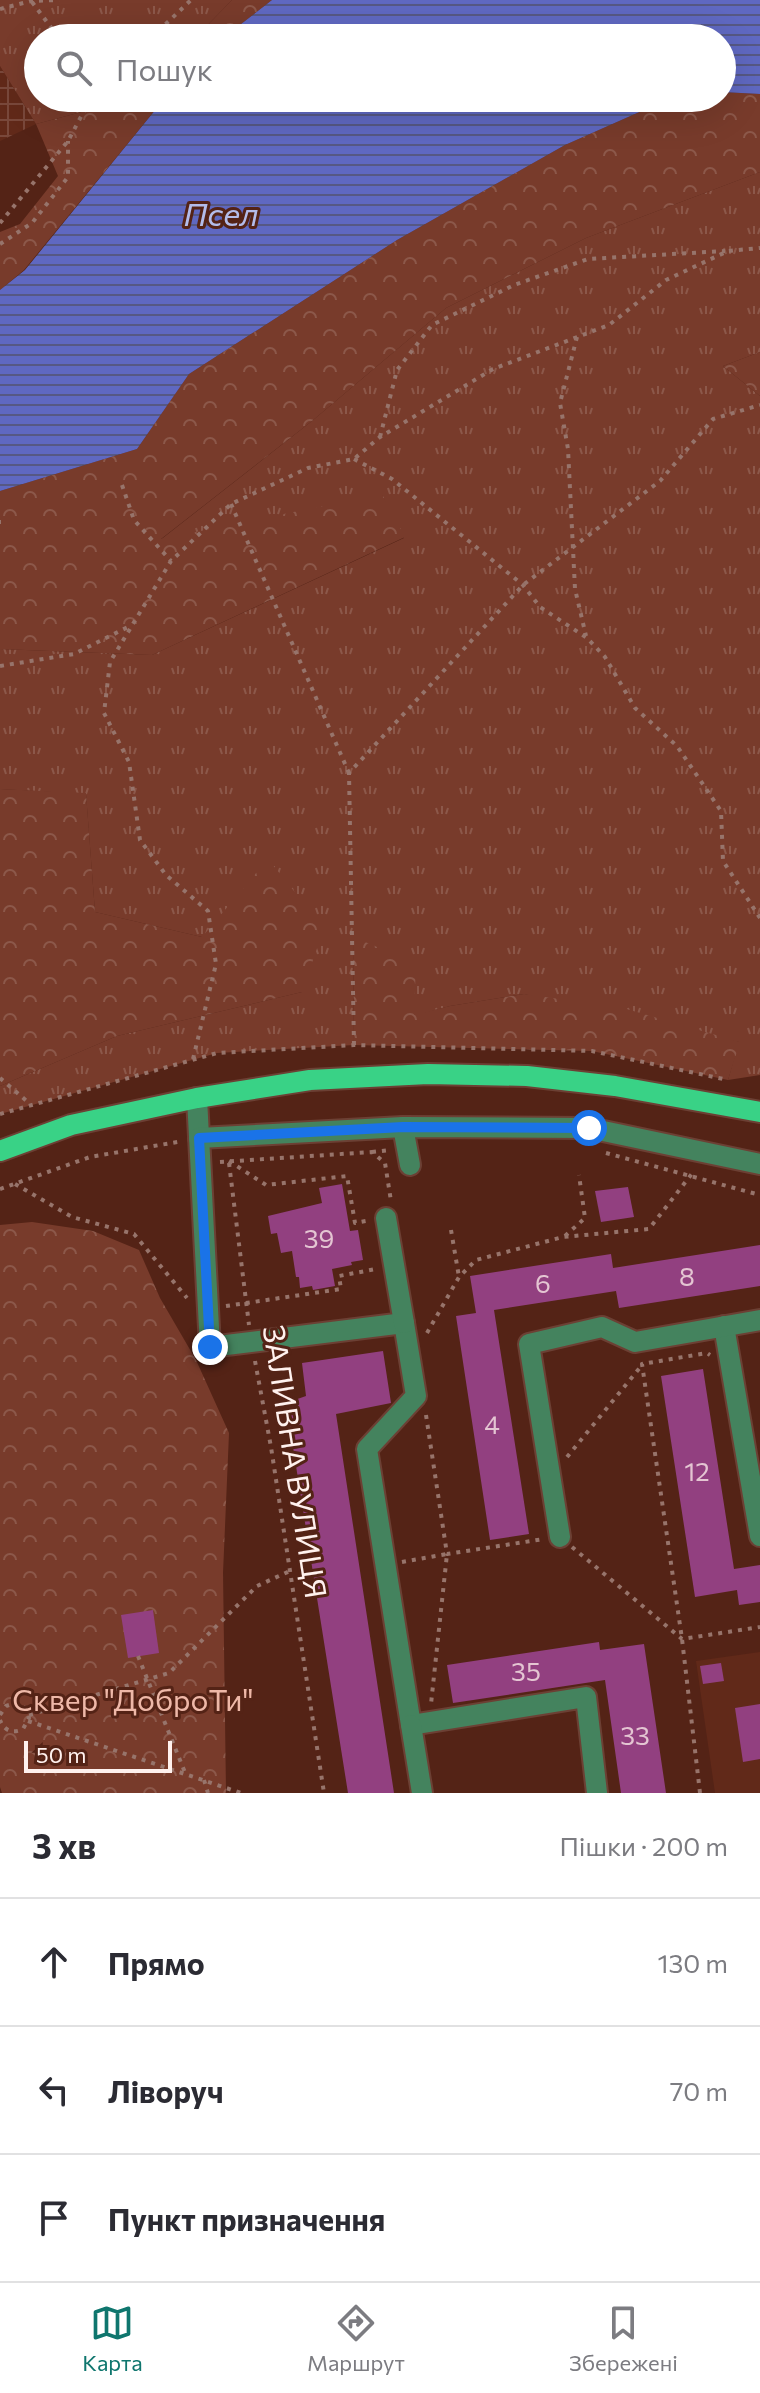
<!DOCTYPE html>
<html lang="uk">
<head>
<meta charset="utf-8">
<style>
	body { margin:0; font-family:Commissioner,sans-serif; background:#f7f7f7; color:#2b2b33 }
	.scale { position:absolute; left:24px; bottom:20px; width:148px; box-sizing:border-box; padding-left:8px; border:4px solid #fff1ee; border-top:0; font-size:22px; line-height:28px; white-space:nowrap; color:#fff1ee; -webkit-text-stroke:6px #542316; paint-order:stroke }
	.stop { position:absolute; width:24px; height:24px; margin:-18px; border:6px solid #1a73e8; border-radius:50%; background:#fff }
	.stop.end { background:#1a73e8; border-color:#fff; box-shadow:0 2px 8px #0008 }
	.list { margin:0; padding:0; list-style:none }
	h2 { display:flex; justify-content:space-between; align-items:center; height:104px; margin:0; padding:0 32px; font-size:34px }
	h2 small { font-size:26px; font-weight:400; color:#7c7c81 }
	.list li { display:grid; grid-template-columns:52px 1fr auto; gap:24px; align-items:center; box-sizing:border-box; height:128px; padding:0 32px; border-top:2px solid #e1e1e2 }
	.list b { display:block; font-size:30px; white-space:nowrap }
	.list em { font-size:26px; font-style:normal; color:#7c7c81 }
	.icon { flex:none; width:44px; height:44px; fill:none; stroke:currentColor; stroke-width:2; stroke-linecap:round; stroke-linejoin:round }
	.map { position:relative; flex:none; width:760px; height:1793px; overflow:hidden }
	.search { position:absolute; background:#fff; box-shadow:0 8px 32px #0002; left:24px; right:24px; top:24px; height:88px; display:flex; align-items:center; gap:20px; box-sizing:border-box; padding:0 28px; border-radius:44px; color:#7c7c81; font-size:30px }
	.sheet { height:488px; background:#fff }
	nav { display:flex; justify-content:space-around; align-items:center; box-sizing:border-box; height:112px; border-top:2px solid #e1e1e2; background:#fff; font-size:22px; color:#7c7c81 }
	nav a { display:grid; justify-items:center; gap:4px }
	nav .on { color:#0f766e }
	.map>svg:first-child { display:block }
	.built { fill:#612919 }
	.industrial { fill:url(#industrial-grid) }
	.grass { fill:url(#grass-tufts) }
	.forest { fill:url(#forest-crowns) }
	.water { fill:url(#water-rules) }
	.building { fill:#924080 }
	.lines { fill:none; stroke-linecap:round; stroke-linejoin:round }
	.minor-casing { stroke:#6c4034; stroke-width:24 }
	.major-casing { stroke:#6c4034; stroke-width:24 }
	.path { stroke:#97746b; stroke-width:4; stroke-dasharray:4 6; stroke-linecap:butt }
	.minor { stroke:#44835e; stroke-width:20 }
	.major { stroke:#39d286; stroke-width:20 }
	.route { stroke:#1a73e8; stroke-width:10 }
	.labels { text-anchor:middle; stroke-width:6; stroke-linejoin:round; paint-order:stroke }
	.number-label { font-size:26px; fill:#e4c5d2 }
	.street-label { font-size:30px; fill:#fff1ee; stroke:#542316 }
	.park-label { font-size:30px; fill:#eeb8a8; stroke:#542316 }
	.water-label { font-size:32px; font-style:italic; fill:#b3bcea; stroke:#542316 }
</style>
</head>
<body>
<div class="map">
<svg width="760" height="1793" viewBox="0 0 760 1793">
	<defs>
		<pattern id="industrial-grid" width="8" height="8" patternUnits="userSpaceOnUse" patternTransform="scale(2)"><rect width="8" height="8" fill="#612919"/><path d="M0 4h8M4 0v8" fill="none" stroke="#79483b"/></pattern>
		<pattern id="grass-tufts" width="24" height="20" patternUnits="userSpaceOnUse" patternTransform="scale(2)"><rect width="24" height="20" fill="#783b2b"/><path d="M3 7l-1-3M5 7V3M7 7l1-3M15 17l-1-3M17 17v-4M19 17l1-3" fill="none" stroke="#8c584a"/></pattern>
		<pattern id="forest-crowns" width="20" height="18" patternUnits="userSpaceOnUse" patternTransform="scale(2)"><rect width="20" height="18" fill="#783b2b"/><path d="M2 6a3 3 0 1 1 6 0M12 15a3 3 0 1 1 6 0" fill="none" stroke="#8c584a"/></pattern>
		<pattern id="water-rules" width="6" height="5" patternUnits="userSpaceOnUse" patternTransform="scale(2)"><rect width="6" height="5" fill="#5f68c1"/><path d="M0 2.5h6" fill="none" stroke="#565884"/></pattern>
	</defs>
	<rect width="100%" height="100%" fill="#542316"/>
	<!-- built -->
	<path class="built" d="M760 1652V1793H715L696 1661Z"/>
	<!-- industrial -->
	<path class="industrial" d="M0 66 36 124 0 141Z"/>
	<!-- grass -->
	<g class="grass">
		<path d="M0 0H232L195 38H38V98H135L36 124 0 66Z"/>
		<path d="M760 172V352L723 366 760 396V1075L728 1080 739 1042 524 994 450 1006 414 1016 353 938 354 1045 217 1053 0 1114V1086L117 1036 302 992 202 937 95 912 86 794 0 789V649L152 655 404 538 382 495 159 541 312 421 446 308 586 238Z"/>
	</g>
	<!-- forest -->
	<g class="forest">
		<path d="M232 0H272L223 38H195Z"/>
		<path d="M722 92 760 94V172L586 238 446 308 312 421 161 539 382 494 405 537 152 655 0 649V491L137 449 189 374 397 240 565 145 671 98H722Z"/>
		<path d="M135 98H165L24 270 0 290V232L20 224 58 176 36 124Z"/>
		<path d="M760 352V396L723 366Z"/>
		<path d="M0 789 86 793 95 912 202 937 268 859 324 928 302 992 117 1036 0 1086Z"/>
		<path d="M353 937 416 963 414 1015 450 1006 524 994 623 1008 740 1042 728 1080 592 1051 354 1045Z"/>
		<path d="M32 1222 93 1231 139 1250 160 1298 196 1360 229 1433 223 1573 226 1793H2L0 1787V1225Z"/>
	</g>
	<!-- water -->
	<g class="water">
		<path d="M272 0H760V94L722 92V38H223Z"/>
		<path d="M165 98H671L565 145 397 240 189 374 137 449 0 491V290L25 270Z"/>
	</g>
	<!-- building -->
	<g class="building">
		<path d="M342 1184 350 1231 358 1230 363 1260 351 1262 352 1265 332 1269 335 1286 313 1290 312 1286 300 1288 299 1277H296L292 1251 281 1253 277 1233 271 1234 268 1216 322 1203 319 1188Z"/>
		<path d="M628 1187 634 1217 601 1222 595 1191Z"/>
		<path d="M760 1245V1286L619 1308 616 1291 494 1310 529 1534 490 1540 456 1316 476 1313 470 1276 611 1254 613 1268Z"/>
		<path d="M383 1351 391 1403 336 1414 394 1793H348L286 1403 306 1396 302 1363Z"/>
		<path d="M703 1369 734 1569 760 1565V1602L739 1605 737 1590 695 1597 661 1376Z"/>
		<path d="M153 1610 159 1653 128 1658 121 1615Z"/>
		<path d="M599 1642 600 1650 644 1644 666 1793H621L605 1680 453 1703 447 1665Z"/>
		<path d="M721 1663 724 1681 703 1684 700 1666Z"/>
		<path d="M760 1704V1759L743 1762 735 1708Z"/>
	</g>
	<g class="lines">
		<!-- minor casing -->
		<g class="minor-casing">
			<g id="minor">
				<path d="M197 1098 210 1347 404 1323 416 1396 367 1449 411 1725 586 1697 597 1793"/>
				<path d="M403 1127 410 1165"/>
				<path d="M199 1138 403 1127 589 1128 760 1164"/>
				<path d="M386 1218 404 1323"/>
				<path d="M724 1326 760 1536"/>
				<path d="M560 1537 529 1344 602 1327 635 1342 760 1320"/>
				<path d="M411 1725 422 1793"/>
			</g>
		</g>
		<!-- major casing -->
		<g class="major-casing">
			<path id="major" d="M0 1151 71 1125 197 1098 310 1080 428 1074 527 1076 615 1086 760 1112"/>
		</g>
		<!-- path -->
		<g class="path">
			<path d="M32 2 59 38"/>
			<path d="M0 9 31 1 59 0"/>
			<path d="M151 38 191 0"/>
			<path d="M0 223 68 141 91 98"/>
			<path d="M0 244 32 223 68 177V141"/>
			<path d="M577 337 560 403 568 449 575 589 586 636"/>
			<path d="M380 437 397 370 432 325 514 285 588 259 725 251"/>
			<path d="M354 459 392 479 523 585 540 607 587 638 605 657 635 708 677 746 721 811 723 861 760 918"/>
			<path d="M122 485 134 520 171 561"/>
			<path d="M231 504 349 773"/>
			<path d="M0 522H1"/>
			<path d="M0 666 74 654 130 626"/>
			<path d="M354 1045 349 773 523 585 660 481 713 419 760 405"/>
			<path d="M193 1059 216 964 208 911 166 875 140 840 129 762 104 713 110 662 171 561 231 504 308 468 354 459 380 437 493 369 609 325 666 280 728 251 760 248"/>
			<path d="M0 1078 29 1103"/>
			<path d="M0 1114 217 1053 354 1045 592 1051 728 1080"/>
			<path d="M372 1152 390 1150"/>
			<path d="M606 1153 760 1195"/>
			<path d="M229 1161 266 1185 347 1176 355 1223 366 1221"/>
			<path d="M220 1162 372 1152 385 1163 391 1201"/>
			<path d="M229 1163 249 1325"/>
			<path d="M15 1184 72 1217 134 1234 187 1298"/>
			<path d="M0 1189 90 1157 183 1141"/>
			<path d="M451 1230 459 1277"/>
			<path d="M565 1236 585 1218 579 1175"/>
			<path d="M226 1306 341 1289 339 1276 376 1269"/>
			<path d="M427 1333 459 1277 476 1260 563 1237 649 1229 694 1171"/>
			<path d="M255 1361 271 1447 324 1793"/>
			<path d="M426 1415 447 1554 544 1539"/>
			<path d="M567 1457 642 1365"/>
			<path d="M572 1547 682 1639 760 1627"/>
			<path d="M402 1562 447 1554 431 1704"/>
			<path d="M138 1656 186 1775"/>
			<path d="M0 1715 6 1706 15 1703 24 1707 29 1718 23 1729C13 1734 4 1731 0 1720"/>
			<path d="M29 1715 169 1673 257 1586 290 1571"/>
			<path d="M28 1721 241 1793"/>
			<path d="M204 1780 208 1793"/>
			<path d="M700 1793 682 1639 642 1364 707 1353 710 1355"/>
		</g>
		<!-- minor -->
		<use href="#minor" class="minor"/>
		<!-- major -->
		<use href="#major" class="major"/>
	</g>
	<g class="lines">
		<!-- route -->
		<path class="route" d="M210 1347 199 1138 403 1127 589 1128"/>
	</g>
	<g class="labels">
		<!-- number labels -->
		<g class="number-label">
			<text x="319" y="1248">39</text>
			<text x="687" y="1286">8</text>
			<text x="543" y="1293">6</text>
			<text x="492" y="1434">4</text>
			<text x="697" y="1481">12</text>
			<text x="526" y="1681">35</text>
			<text x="635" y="1745">33</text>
		</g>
		<!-- street labels -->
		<g class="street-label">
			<text transform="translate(294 1462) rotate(81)" y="10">ЗАЛИВНА ВУЛИЦЯ</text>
		</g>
		<!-- park labels -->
		<g class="park-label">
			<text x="133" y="1711">Сквер "ДоброТи"</text>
		</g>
		<!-- water labels -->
		<g class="water-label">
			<text x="221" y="226">Псел</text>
		</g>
	</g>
</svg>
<div class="scale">50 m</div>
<div class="stop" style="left:589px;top:1128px"></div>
<div class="stop end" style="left:210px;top:1347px"></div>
<div class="search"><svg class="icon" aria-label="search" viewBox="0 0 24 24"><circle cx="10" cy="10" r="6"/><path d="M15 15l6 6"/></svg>Пошук</div>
</div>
<section class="sheet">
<h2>3 хв<small>Пішки · 200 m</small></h2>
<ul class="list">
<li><svg class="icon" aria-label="ahead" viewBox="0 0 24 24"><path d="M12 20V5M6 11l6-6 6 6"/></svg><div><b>Прямо</b></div><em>130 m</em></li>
<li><svg class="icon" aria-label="left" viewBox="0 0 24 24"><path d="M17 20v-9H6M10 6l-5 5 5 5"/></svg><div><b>Ліворуч</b></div><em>70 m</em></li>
<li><svg class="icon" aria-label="arrive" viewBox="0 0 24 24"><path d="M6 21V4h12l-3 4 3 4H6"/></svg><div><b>Пункт призначення</b></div></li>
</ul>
</section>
<nav>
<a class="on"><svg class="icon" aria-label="map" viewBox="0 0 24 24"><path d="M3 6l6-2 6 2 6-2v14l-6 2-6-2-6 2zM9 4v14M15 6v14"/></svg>Карта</a>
<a><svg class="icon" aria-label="directions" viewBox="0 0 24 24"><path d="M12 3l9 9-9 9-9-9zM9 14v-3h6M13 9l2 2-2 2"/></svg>Маршрут</a>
<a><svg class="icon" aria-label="saved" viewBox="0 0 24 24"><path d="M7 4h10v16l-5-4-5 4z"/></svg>Збережені</a>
</nav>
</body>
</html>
